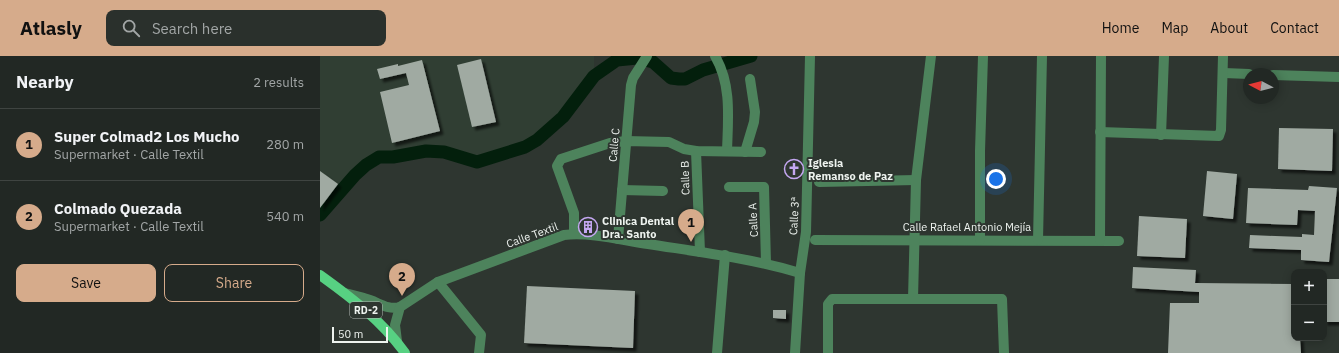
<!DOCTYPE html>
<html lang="en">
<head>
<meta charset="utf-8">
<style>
	body { margin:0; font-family:"IBM Plex Sans",sans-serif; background:#2a302c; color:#f1f3f6 }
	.controls { position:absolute; right:12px; bottom:12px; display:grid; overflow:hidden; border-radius:8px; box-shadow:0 2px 10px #0003 }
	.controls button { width:36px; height:36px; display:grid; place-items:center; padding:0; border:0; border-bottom:1px solid #3f4441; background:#222824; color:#f1f3f6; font:20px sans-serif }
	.compass { position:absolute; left:923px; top:12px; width:36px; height:36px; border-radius:50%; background:#222824; box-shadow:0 2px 10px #0003; rotate:277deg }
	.scale { position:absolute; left:12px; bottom:10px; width:56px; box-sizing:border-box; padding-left:4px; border:2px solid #eef3ef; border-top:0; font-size:11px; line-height:14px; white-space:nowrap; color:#eef3ef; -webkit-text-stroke:3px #2e3630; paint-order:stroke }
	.you { position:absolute; left:676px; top:123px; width:14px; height:14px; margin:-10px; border:3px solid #fff; border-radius:50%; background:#1a73e8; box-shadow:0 0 0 6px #1a73e833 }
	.badge { display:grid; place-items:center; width:26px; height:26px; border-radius:50%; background:#d6ab8b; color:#111; font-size:13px; font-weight:700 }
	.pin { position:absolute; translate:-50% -33px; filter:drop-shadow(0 1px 2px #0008) }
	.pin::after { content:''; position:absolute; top:21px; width:14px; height:12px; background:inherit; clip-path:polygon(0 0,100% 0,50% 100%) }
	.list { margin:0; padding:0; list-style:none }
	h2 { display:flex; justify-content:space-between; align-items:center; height:52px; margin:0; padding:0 16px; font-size:17px }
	h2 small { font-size:13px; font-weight:400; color:#a2a6a6 }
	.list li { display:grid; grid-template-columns:26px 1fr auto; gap:12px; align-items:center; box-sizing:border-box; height:72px; padding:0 16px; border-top:1px solid #3f4441 }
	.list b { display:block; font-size:15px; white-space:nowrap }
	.list p { margin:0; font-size:13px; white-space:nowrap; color:#a2a6a6 }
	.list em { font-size:13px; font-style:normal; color:#a2a6a6 }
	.actions { display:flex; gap:8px; padding:12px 16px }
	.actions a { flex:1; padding:9px 0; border:1px solid #d6ab8b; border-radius:8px; text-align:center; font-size:14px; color:#d6ab8b }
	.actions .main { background:#d6ab8b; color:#111 }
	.icon { flex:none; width:22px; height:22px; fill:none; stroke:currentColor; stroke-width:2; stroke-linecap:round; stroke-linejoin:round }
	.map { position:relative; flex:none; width:1019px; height:297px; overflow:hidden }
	header { display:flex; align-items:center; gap:24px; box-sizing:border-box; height:56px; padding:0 20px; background:#d6ab8b; color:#111 }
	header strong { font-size:19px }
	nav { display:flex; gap:22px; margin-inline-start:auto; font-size:14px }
	.search { width:280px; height:36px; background:#2a302c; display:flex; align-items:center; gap:10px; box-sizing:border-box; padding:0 14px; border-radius:8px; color:#a2a6a6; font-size:15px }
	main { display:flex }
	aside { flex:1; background:#222824 }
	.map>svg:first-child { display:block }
	.built { fill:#303e33 }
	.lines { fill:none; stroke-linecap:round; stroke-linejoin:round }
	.river { stroke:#031f0c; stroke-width:13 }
	.building { fill:#a0aaa2; filter:url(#shadow) }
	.minor { stroke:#4d835c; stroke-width:10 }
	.major { stroke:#57d182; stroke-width:10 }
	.labels { text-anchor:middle; stroke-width:4; stroke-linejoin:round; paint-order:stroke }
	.shield { fill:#2e3630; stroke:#b4bab6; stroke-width:1 }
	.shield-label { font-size:10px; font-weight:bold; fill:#eef3ef }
	.street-label { font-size:11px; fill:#eef3ef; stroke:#2e3630 }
	.poi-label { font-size:11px; font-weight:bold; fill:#eef3ef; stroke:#2e3630; text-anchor:start }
</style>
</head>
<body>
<header>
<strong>Atlasly</strong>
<div class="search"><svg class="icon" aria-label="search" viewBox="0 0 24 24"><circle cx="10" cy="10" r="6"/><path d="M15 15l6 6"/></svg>Search here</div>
<nav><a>Home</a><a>Map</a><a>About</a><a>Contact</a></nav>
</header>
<main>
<aside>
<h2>Nearby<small>2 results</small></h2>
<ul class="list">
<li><span class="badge">1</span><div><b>Super Colmad2 Los Mucho</b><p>Supermarket · Calle Textil</p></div><em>280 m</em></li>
<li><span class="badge">2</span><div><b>Colmado Quezada</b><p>Supermarket · Calle Textil</p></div><em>540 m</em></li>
</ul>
<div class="actions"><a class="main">Save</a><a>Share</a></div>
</aside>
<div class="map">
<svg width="1019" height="297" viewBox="0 0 1019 297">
	<defs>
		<filter id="shadow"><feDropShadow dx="3.5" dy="3.5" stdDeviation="1" flood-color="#0009"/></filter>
	</defs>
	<rect width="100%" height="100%" fill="#2e3630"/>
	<!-- built -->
	<path class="built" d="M0 0H274V20L243 61 217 84 205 91 157 106 124 96 106 95 73 101H59L46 109 35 119 0 159Z"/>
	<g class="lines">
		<!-- river -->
		<path class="river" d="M0 159 35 119 46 109 59 101H73L106 95 124 96 157 106 205 91 217 84 243 61 274 20 297 4 317 2 333 6 351 22 359 23H365L383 14 431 0"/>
	</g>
	<!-- building -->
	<g class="building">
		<path d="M161 3 176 66 152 71 137 9Z"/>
		<path d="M102 4 120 75 72 87 60 36 89 29 86 17 60 23 57 13 78 8V10Z"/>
		<path d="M959 72 1013 73 1012 115 958 113Z"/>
		<path d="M468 108 480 109V117H467Z"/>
		<path d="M0 115 18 128 0 152Z"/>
		<path d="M887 115 917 118 913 163 883 160Z"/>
		<path d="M989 130 1017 132 1009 206 981 204V194L929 192 930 179 982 181V178L994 179 995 155 978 154 977 169 926 167 928 132 988 134Z"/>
		<path d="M819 160 867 163 865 202 817 200Z"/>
		<path d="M813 211 876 214 875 227 974 228V282H980L981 297H848L850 247H879V236L812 232Z"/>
		<rect x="1004" y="223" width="15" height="43"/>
		<path d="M207 230 315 235 313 292 204 287Z"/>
		<path d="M453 254H466V263L453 262Z"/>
	</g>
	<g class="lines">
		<!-- minor -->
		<g class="minor">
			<path d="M395 0C412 29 408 63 407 95"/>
			<path d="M904 17 929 18"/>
			<path d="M953 19 1019 21"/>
			<path d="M780 76 899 80 901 74 903 0"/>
			<path d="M841 79 844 0"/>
			<path d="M376 95 380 196"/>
			<path d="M425 96 434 66 435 56 430 23"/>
			<path d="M499 126 596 124"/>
			<path d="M409 131H444L446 207"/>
			<path d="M302 134 343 135"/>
			<path d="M254 178V157L237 110 241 103 290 87 306 85 349 86 364 93 376 95 441 96"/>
			<path d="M298 183 311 29 313 22 327 0"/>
			<path d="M495 184 799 185"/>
			<path d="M660 184V95L663 0"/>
			<path d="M718 184 722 0"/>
			<path d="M780 184 781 0"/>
			<path d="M118 226 161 279 159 297"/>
			<path d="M25 237C33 239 42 241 50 244 61 248 68 254 80 251"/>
			<path d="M593 243 596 124 611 0"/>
			<path d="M77 285 75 269 80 251 118 226 244 179C271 176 301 184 328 188 379 196 430 202 480 217"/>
			<path d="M397 297 405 199"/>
			<path d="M475 297 480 217 486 176 490 0"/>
			<path d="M508 297V248L512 243H682L684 297"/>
		</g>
		<!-- major -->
		<path class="major" d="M0 219C32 242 62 265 85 297"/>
	</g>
	<!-- icons -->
	<defs>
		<g id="church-ring" transform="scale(1)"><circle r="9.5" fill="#2e3630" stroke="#c4a7f1" stroke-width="1.5"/><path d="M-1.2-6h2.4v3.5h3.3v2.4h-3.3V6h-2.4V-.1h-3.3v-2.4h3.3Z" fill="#c4a7f1"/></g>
		<g id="building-ring" transform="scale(1)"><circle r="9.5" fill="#2e3630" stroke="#c4a7f1" stroke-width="1.5"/><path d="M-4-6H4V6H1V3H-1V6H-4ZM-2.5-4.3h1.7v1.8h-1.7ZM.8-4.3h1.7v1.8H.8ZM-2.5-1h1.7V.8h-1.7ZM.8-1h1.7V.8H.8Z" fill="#c4a7f1"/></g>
	</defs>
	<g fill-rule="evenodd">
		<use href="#church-ring" x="474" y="113"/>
		<use href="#building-ring" x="268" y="171"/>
	</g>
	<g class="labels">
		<!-- shield labels -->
		<rect class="shield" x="30" y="246" width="32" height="16" rx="3"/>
		<g class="shield-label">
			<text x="46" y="258">RD-2</text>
		</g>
		<!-- street labels -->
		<g class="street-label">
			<text transform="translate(294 89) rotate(-85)" y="4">Calle C</text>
			<text transform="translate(365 122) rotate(-92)" y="4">Calle B</text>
			<text transform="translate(474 160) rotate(-87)" y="4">Calle 3ª</text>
			<text transform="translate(433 164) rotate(-93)" y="4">Calle A</text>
			<text x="647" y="175">Calle Rafael Antonio Mejía</text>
			<text transform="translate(212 179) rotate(-20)" y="4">Calle Textil</text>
		</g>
		<!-- poi labels -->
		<g class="poi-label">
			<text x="488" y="111">Iglesia<tspan x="488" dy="13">Remanso de Paz</tspan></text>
			<text x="282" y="169">Clinica Dental<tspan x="282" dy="13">Dra. Santo</tspan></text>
		</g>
	</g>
</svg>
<div class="controls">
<button>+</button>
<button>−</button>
</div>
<svg class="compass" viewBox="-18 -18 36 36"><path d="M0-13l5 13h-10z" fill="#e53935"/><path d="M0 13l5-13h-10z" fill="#a2a6a6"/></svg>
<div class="scale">50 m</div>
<div class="you"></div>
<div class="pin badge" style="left:371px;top:186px">1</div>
<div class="pin badge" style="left:82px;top:240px">2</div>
</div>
</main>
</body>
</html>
